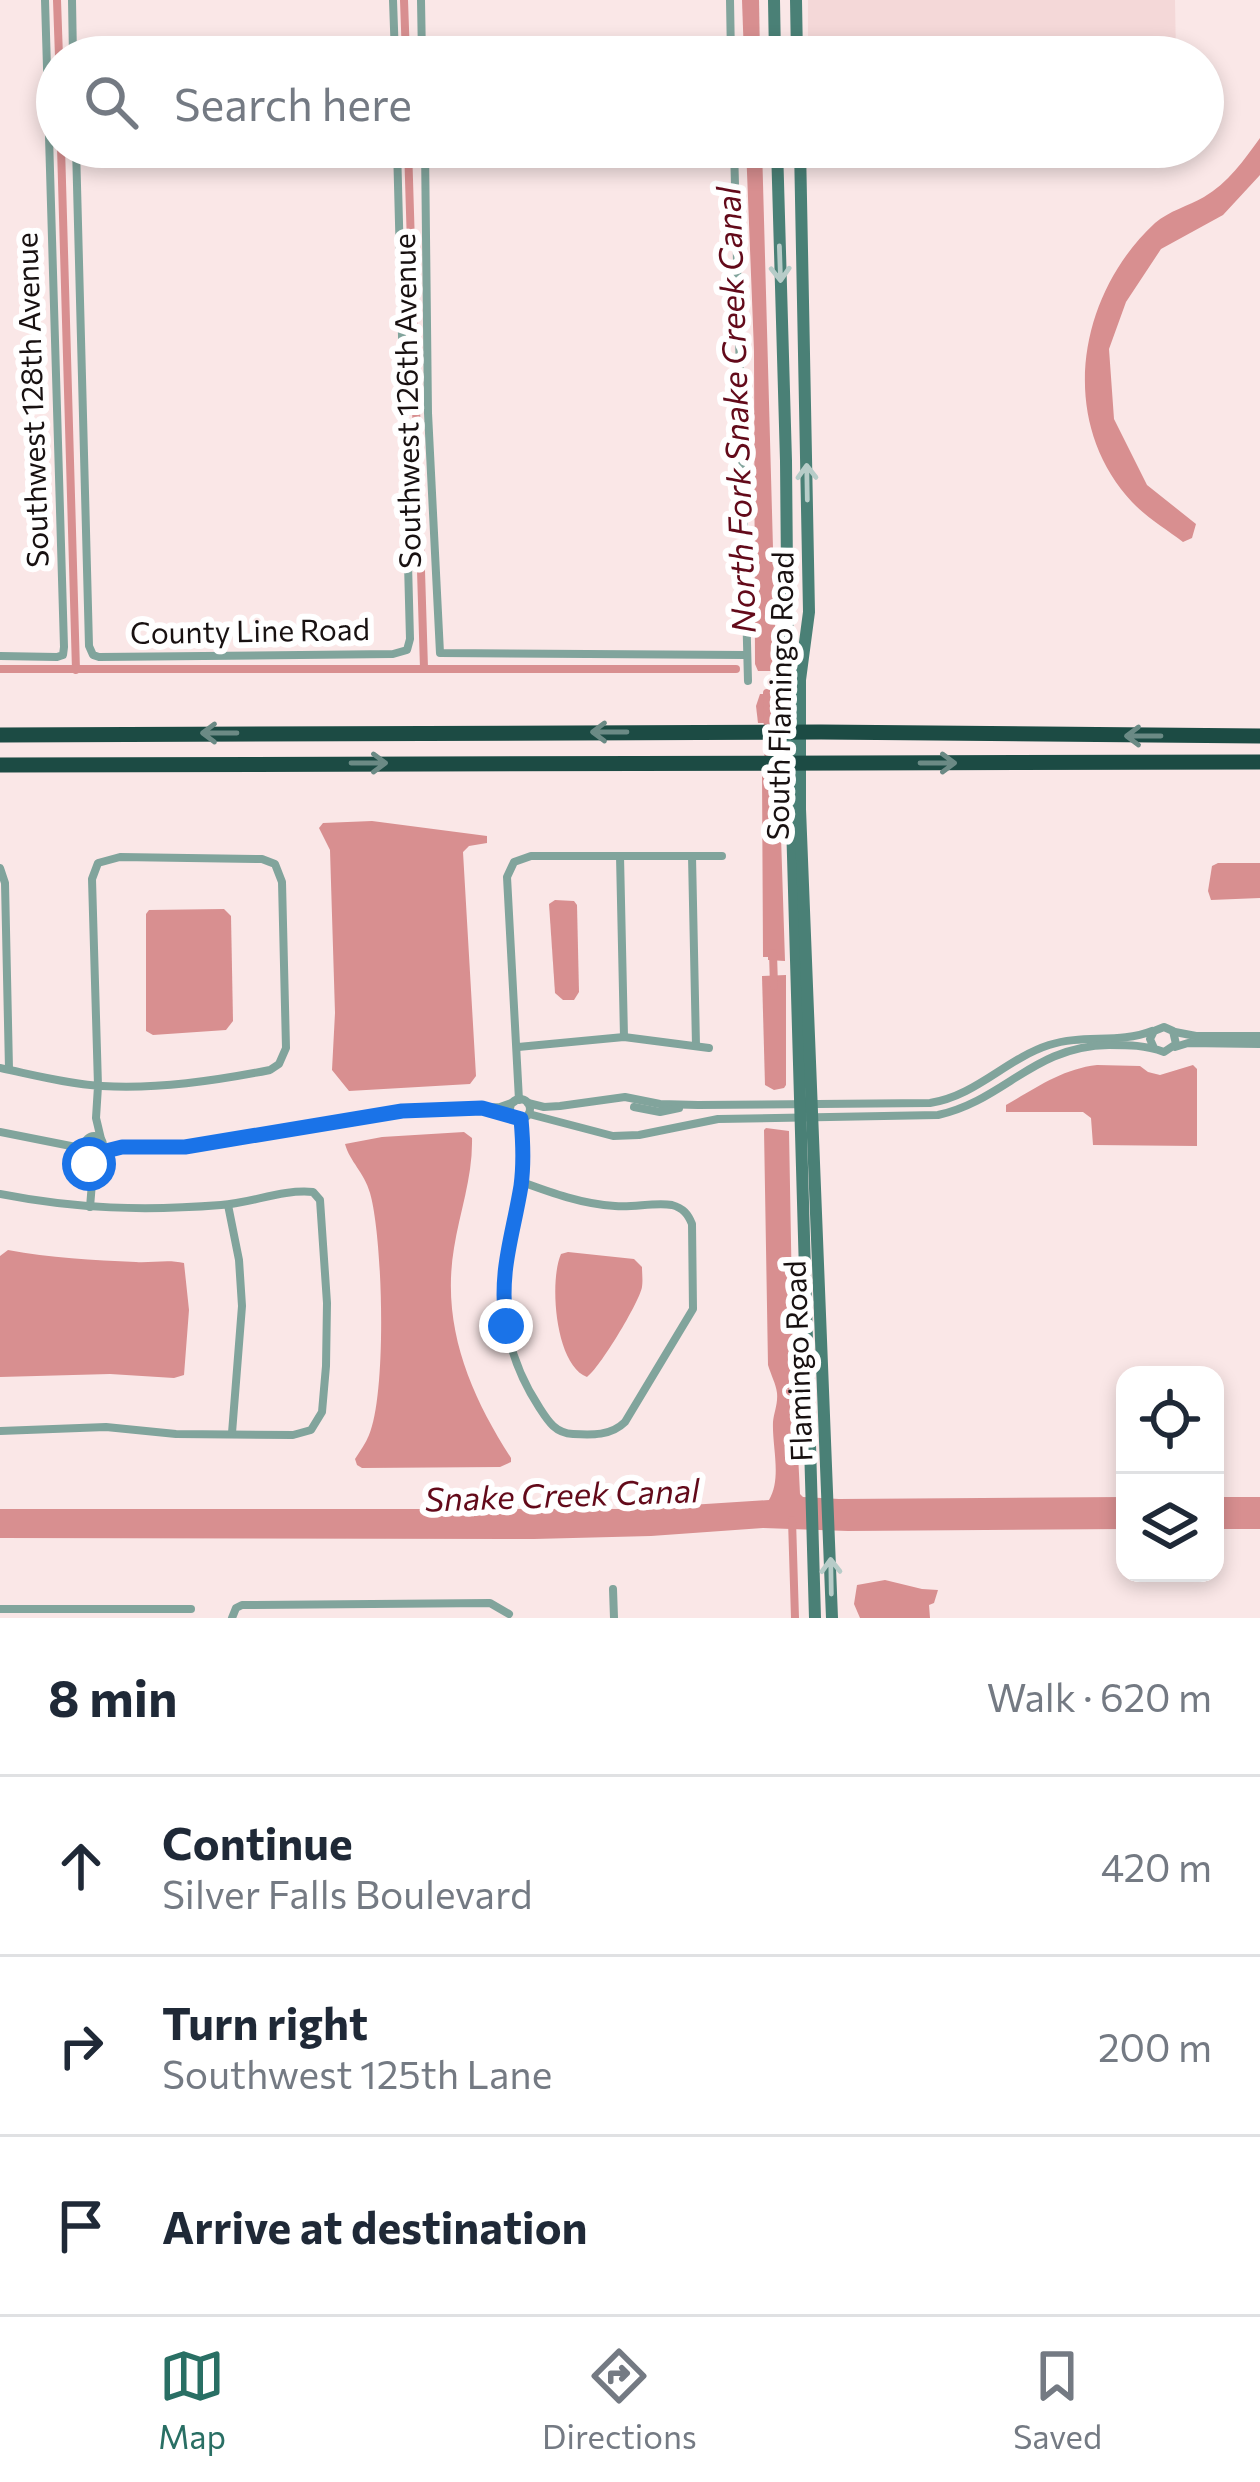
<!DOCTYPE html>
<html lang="en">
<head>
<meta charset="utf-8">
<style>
	body { margin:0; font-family:Commissioner,sans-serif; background:#f6f6f7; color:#1f2937 }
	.controls { position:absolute; right:36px; bottom:36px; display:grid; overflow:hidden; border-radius:24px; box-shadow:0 6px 18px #0003 }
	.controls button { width:108px; height:108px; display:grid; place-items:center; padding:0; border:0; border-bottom:3px solid #e0e1e3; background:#fff; color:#1f2937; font:60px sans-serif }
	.stop { position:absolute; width:36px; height:36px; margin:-27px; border:9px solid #1a73e8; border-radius:50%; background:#fff }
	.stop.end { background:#1a73e8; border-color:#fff; box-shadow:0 3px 12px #0008 }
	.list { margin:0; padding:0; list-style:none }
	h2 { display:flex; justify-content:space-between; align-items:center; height:156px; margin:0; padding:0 48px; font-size:51px }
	h2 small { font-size:39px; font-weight:400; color:#747a83 }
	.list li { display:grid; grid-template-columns:78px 1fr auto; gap:36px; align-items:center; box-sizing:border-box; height:180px; padding:0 48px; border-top:3px solid #e0e1e3 }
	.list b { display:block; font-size:45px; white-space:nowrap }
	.list p { margin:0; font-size:39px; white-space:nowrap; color:#747a83 }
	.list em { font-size:39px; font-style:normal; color:#747a83 }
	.icon { flex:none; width:66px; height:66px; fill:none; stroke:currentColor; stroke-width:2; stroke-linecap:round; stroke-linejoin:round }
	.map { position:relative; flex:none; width:1260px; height:1618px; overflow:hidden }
	.search { position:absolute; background:#fff; box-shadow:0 6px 18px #0003; left:36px; right:36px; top:36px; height:132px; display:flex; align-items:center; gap:30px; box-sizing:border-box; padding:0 42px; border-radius:66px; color:#747a83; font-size:45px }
	.sheet { height:696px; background:#fff }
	nav { display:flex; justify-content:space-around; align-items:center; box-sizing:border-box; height:168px; border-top:3px solid #e0e1e3; background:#fff; font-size:33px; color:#747a83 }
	nav a { display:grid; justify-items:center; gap:6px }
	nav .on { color:#296f64 }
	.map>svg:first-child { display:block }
	.built { fill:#f4d8d8 }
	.water { fill:#d88f90 }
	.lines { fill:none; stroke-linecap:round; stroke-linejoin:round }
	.canal { stroke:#d88f90; stroke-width:8 }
	.street { stroke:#81a49c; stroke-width:8 }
	.secondary { stroke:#4a8076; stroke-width:12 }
	.highway { stroke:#1c4b44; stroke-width:15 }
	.oneway { stroke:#b7ccc8 }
	.oneway2 { stroke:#6b8a85 }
	.route { stroke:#1a73e8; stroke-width:15 }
	.labels { text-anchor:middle; stroke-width:12; stroke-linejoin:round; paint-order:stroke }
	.street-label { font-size:30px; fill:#181111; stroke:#fff }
	.water-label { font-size:33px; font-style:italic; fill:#630a1a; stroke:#fff }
</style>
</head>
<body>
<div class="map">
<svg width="1260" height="1618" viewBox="0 0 1260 1618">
	<rect width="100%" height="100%" fill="#fae7e7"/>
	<!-- built -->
	<path class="built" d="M808 0H1175L1176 57H808Z"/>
	<!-- water -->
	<g class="water">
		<path d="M742 0H759L760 57H744Z"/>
		<path d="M1260 138V175L1223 215 1161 249 1126 302 1109 349 1114 419 1147 485 1196 524 1192 538 1183 542C1166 529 1146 517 1132 502 1056 420 1078 294 1155 223 1169 211 1188 206 1204 197 1228 183 1244 160 1260 138Z"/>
		<path d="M746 147H762L776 658 778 664 776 671H758L755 664 754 351Z"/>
		<path d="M760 694H777L779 723H758L756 706Z"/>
		<path d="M762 774H779L785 961 768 960V957H763Z"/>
		<path d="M372 821 487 836V843L469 846 463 852 476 1076 470 1084 349 1091 332 1070 335 1013 330 850 319 828 323 823Z"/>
		<path d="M1218 863H1260V898L1211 900 1208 891 1212 866Z"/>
		<path d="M555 900 574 901 577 905 579 992 574 1000H563L555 993 549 904Z"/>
		<path d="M224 909 231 916 233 1021 226 1030 153 1035 146 1031V914L149 910Z"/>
		<path d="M786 975V1085L784 1088 774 1090 765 1085 762 976Z"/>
		<path d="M1097 1065 1140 1066 1148 1072 1160 1075 1193 1065 1197 1069V1146L1093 1145 1091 1118 1083 1112H1006V1105C1036 1088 1062 1069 1097 1065Z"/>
		<path d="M766 1128 789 1131 793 1352 800 1494 803 1497 839 1499 1125 1497V1529L848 1531 763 1528 651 1536 534 1539 0 1538V1509H628L769 1500C782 1478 772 1447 773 1422 774 1412 778 1404 777 1393 776 1384 771 1375 768 1365L764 1130Z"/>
		<path d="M464 1132 472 1138C473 1176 460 1211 454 1248 441 1326 470 1394 511 1458V1462L500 1467 362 1468 357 1465 355 1459C360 1451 366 1443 369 1435 387 1393 383 1238 370 1193 364 1172 350 1162 345 1144L382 1137Z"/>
		<path d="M8 1250C50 1258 93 1260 136 1262 152 1263 168 1259 184 1263L189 1310 184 1375 174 1378 110 1374 0 1377V1256Z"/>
		<path d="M568 1252 634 1259 642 1267C642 1274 643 1280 642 1287 639 1303 599 1369 587 1377 555 1365 549 1281 561 1254Z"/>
		<rect x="1215" y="1497" width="45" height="32"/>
		<path d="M885 1580 922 1589 938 1590 934 1603 929 1605 930 1618H860L854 1604 857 1585Z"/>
	</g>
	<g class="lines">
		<!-- canal -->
		<g class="canal">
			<path d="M57 0 59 57"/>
			<path d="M404 0 406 57"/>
			<path d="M61 147 76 670"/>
			<path d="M408 147 424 668"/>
			<path d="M0 669H736"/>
			<path d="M767 693 769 782"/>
			<path d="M773 953 774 986"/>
			<path d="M792 1520 795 1618"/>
		</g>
		<!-- street -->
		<g class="street">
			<path d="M72 0 73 57"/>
			<path d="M393 0 395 57"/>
			<path d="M421 0 422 57"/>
			<path d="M730 0 731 57"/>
			<path d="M76 147 89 646 93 655 99 657 393 654 407 650 410 639 397 147"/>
			<path d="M425 147 428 413 440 653 746 655"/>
			<path d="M734 147 748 681"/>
			<path d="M0 656 57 657 63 655 64 647 45 0"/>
			<path d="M620 856 624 1037"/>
			<path d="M692 856 696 1046"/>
			<path d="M0 868 5 883 9 1069"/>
			<path d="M1175 1032 1196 1036H1260"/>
			<path d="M518 1047 624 1037 709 1048"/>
			<path d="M1175 1047 1188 1043 1260 1044"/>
			<path d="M0 1068C34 1075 68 1084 102 1086 159 1089 214 1081 270 1070L279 1064 286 1048 282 882 275 864 262 859 120 857 98 863 92 879 98 1086 96 1118 101 1139"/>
			<circle cx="520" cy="1109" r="10"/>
			<path d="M519 1100 507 877 514 862 531 856H722"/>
			<path d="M528 1103 544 1107 560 1106 625 1097 660 1104 698 1105 930 1103C976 1096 1006 1059 1049 1045 1083 1034 1119 1044 1152 1031"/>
			<path d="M634 1107 660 1112 679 1108"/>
			<path d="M529 1114 613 1136 639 1135 718 1119 938 1115C1005 1100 1033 1046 1109 1045 1129 1045 1145 1045 1164 1052L1176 1044 1173 1031 1164 1027 1154 1031 1150 1039 1154 1048"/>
			<path d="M521 1119C523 1140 524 1163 521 1184 518 1208 509 1232 505 1256 497 1309 510 1363 539 1407 548 1421 555 1433 573 1434 592 1435 611 1436 625 1422L693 1309 692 1224C688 1214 683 1208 672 1205 654 1202 633 1208 615 1206 582 1204 552 1193 522 1182"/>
			<path d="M0 1132 86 1149"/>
			<circle cx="94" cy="1145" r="9"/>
			<path d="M101 1151 122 1147H185L402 1111 500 1107 514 1102"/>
			<path d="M90 1153 89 1164 93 1171 90 1207"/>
			<path d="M0 1194C76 1209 145 1211 221 1205 252 1203 282 1189 313 1192L320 1200 327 1303 326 1366 322 1412 311 1430 293 1435 176 1434 106 1427 0 1431"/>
			<path d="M228 1205 239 1260 242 1306 232 1433"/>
			<path d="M613 1589 614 1618"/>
			<path d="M0 1609H191"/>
			<path d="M232 1618 236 1608 242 1605 490 1603 509 1614"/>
		</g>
		<!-- secondary -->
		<g class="secondary">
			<path d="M774 0 775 57"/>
			<path d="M796 0 797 57"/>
			<path d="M777 147 786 461 788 683 815 1618"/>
			<path d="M800 147 809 612 800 680V809L832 1618"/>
		</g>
		<!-- highway -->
		<g class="highway">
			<path d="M0 735 821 732 1260 736"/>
			<path d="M0 765 1260 762"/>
		</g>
	</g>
	<!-- one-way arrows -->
	<defs><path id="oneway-shaft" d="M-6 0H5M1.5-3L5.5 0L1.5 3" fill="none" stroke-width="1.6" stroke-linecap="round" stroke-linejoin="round" transform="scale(3)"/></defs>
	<g class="oneway">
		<use href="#oneway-shaft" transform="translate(780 264) rotate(88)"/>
		<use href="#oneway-shaft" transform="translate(807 482) rotate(-91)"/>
		<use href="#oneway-shaft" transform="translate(831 1576) rotate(-91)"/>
	</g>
	<g class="oneway2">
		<use href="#oneway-shaft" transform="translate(609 732) rotate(180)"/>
		<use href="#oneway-shaft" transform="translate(219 733) rotate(180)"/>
		<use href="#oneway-shaft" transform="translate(1143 736) rotate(-180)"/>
		<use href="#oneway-shaft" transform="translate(369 763)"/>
		<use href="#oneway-shaft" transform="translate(938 763)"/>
	</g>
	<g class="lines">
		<!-- route -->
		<path class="route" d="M89 1164 90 1153 94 1154 122 1147H185L402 1111 482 1108 521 1119C523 1141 524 1164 521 1186 512 1240 499 1269 506 1326"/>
	</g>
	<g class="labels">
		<!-- street labels -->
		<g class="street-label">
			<text transform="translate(33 400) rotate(-92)" y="10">Southwest 128th Avenue</text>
			<text transform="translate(408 401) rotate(-91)" y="10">Southwest 126th Avenue</text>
			<text transform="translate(250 632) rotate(-1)" y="10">County Line Road</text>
			<text transform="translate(781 696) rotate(-89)" y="10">South Flamingo Road</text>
			<text transform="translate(799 1361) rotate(-92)" y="10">Flamingo Road</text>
		</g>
		<!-- water labels -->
		<g class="water-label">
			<text transform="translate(736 410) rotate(-92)" y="12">North Fork Snake Creek Canal</text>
			<text transform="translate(562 1495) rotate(-2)" y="12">Snake Creek Canal</text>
		</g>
	</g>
</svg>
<div class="controls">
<button><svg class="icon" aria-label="locate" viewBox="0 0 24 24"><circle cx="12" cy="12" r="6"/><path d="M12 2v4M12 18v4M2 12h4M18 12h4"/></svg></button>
<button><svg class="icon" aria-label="layers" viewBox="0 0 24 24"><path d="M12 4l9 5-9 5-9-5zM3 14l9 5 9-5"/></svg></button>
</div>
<div class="stop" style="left:89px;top:1164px"></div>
<div class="stop end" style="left:506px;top:1326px"></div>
<div class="search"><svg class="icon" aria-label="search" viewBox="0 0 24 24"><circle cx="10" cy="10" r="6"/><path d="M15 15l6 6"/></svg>Search here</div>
</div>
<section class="sheet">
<h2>8 min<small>Walk · 620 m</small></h2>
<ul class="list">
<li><svg class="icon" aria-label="ahead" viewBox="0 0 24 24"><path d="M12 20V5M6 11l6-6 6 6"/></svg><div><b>Continue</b><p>Silver Falls Boulevard</p></div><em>420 m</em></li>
<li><svg class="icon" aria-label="right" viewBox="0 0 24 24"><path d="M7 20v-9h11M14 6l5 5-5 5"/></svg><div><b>Turn right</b><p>Southwest 125th Lane</p></div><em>200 m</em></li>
<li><svg class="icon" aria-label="arrive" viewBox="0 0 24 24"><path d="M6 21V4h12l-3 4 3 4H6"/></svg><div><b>Arrive at destination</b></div></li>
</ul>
</section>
<nav>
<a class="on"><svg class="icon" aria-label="map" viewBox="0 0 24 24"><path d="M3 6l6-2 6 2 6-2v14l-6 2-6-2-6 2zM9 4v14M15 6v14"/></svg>Map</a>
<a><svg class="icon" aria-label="directions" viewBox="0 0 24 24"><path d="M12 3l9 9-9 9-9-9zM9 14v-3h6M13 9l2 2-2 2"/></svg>Directions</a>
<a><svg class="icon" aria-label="saved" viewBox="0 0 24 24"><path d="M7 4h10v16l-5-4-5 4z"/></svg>Saved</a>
</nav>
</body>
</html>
